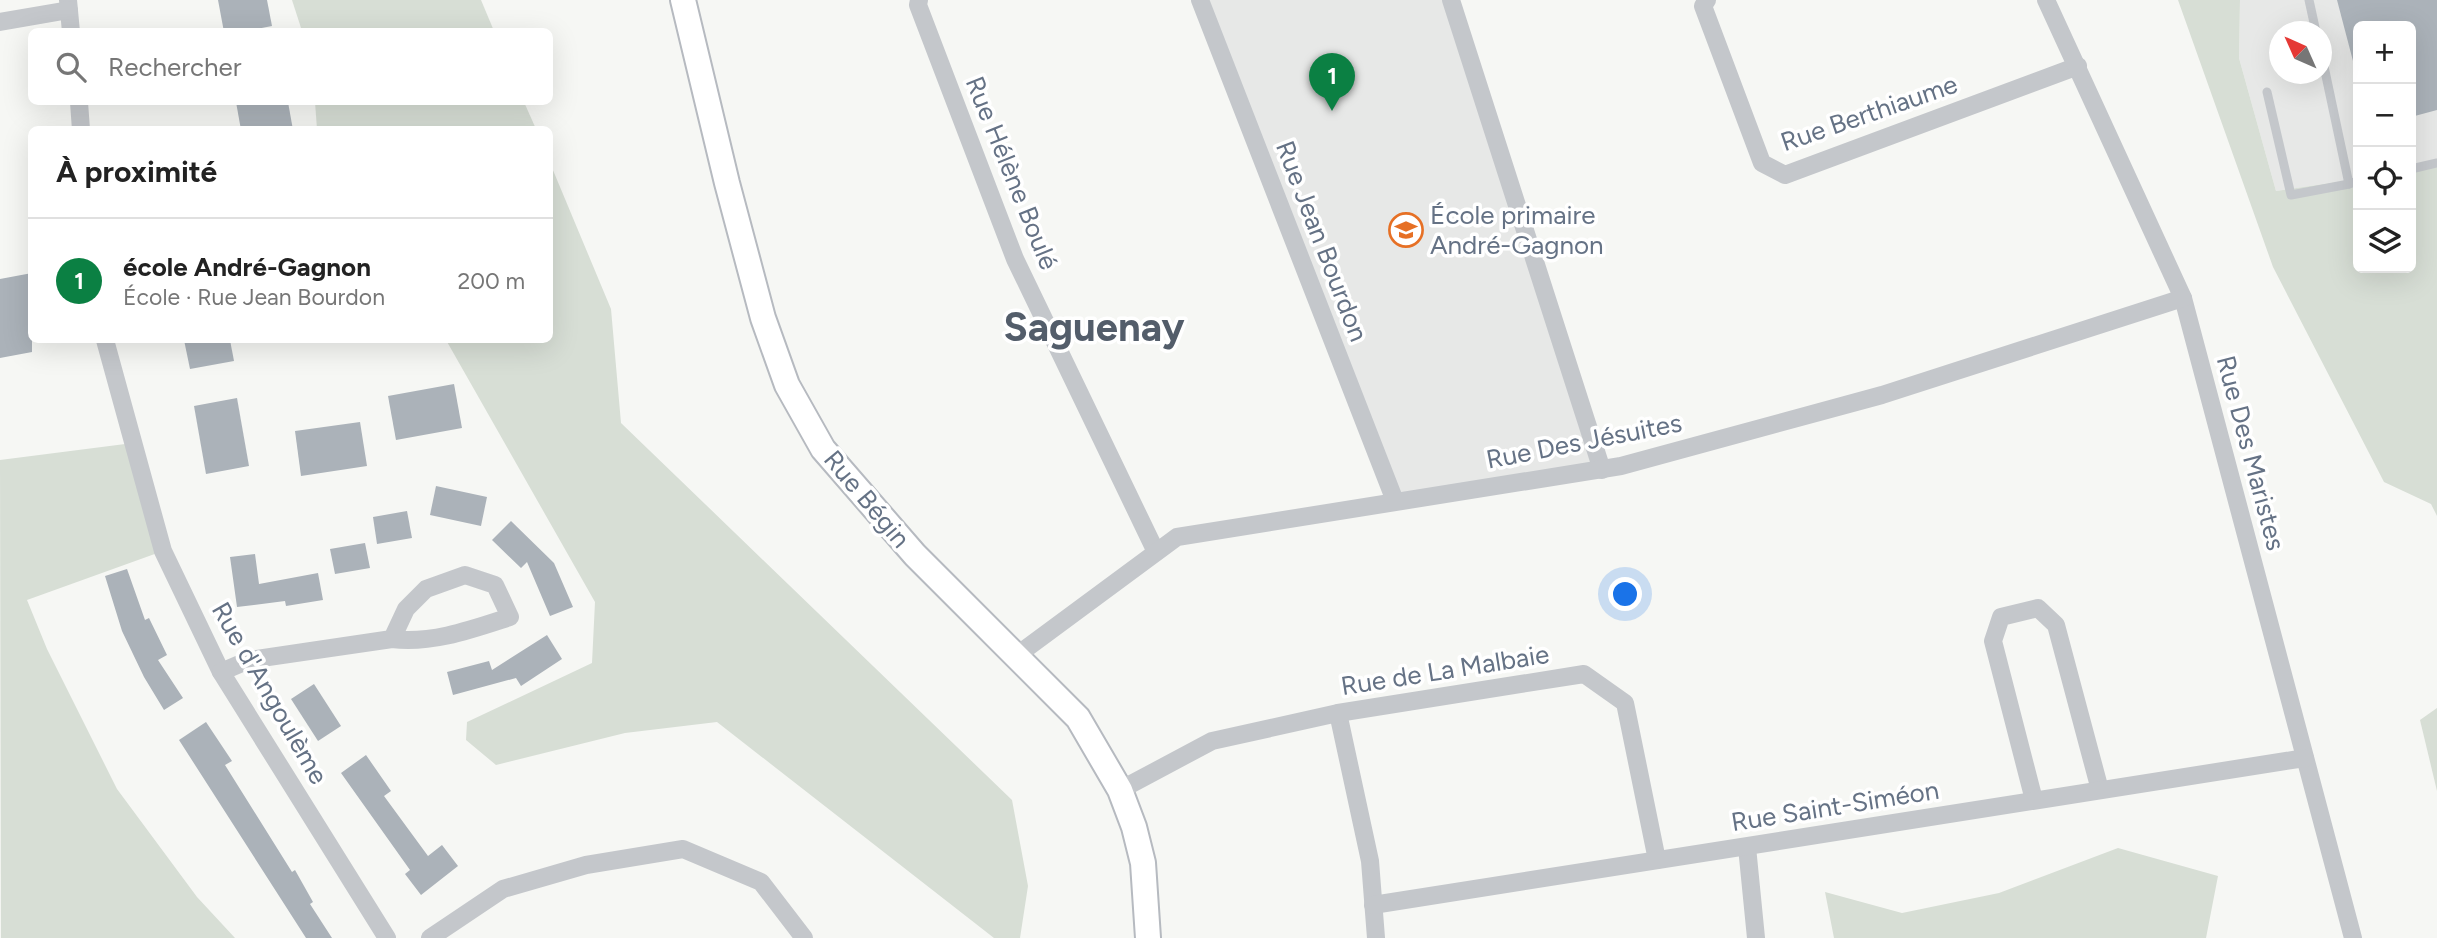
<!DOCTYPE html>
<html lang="fr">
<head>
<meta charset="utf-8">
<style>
	body { margin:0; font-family:Figtree,sans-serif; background:#f2f2f2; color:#222 }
	.controls { position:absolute; right:21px; top:21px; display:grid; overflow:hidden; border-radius:10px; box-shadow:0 7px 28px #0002 }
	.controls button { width:63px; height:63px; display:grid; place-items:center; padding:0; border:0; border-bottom:2px solid #e0e0e0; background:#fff; color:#222; font:35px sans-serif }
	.compass { position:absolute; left:2269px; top:21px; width:63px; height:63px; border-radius:50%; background:#fff; box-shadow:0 7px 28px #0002; rotate:315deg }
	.you { position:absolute; left:1626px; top:595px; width:24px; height:24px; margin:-18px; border:5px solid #fff; border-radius:50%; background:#1a73e8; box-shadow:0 0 0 10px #1a73e833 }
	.badge { display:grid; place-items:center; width:46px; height:46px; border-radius:50%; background:#0b8043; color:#fff; font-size:23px; font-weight:700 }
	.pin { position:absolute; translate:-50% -58px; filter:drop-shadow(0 2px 4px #0008) }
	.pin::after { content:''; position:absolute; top:37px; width:24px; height:21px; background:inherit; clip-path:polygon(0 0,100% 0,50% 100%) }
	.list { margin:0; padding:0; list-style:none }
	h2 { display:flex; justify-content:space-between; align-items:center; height:91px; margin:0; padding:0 28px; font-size:30px }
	h2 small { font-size:23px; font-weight:400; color:#767676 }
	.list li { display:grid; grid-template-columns:46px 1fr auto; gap:21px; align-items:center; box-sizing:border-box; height:126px; padding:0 28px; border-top:2px solid #e0e0e0 }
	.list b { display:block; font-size:26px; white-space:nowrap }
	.list p { margin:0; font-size:23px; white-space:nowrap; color:#767676 }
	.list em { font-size:23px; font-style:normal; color:#767676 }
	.icon { flex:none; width:38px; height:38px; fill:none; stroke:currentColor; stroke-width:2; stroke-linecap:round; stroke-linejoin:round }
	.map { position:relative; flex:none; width:2437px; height:938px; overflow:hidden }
	.search { position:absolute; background:#fff; box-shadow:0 7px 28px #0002; left:28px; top:28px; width:525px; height:77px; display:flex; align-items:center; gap:18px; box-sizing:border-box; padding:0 24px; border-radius:10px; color:#767676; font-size:26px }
	.panel { position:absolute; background:#fff; box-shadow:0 7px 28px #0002; left:28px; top:126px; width:525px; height:217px; border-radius:10px }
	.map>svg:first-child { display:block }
	.built { fill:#e7e8e7; fill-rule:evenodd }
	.green { fill:#d7ded5 }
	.building { fill:#abb2b9 }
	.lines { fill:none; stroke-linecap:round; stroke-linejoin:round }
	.secondary-casing { stroke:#b6bac0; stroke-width:28 }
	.lane { stroke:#c4c7cb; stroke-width:9 }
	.street { stroke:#c4c7cb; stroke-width:18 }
	.secondary { stroke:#fff; stroke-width:24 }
	.labels { text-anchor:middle; stroke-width:7; stroke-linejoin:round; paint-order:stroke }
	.street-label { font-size:26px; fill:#657285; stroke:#fff }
	.poi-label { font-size:26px; fill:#657285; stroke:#fff; text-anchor:start }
	.town-label { font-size:40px; font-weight:bold; fill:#535d6a; stroke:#fff }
</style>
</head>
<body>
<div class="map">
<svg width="2437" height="938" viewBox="0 0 2437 938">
	<rect width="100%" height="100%" fill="#f6f7f4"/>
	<!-- built -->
	<g class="built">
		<path d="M1197 0H1445L1604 460 1394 502Z"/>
		<path d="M2240 0H2437V161L2411 167V26H2358V179L2276 191 2239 58ZM2280 32H2322V74H2280Z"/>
	</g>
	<!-- green -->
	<g class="green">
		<path d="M292 0H481L494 31H302Z"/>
		<path d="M2178 0H2240L2239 58 2276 191 2358 179V268H2411V167L2437 161V516L2431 504 2384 482 2273 267Z"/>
		<path d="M315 102H524L536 129H317Z"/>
		<path d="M550 163 611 309 621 423 1012 800 1028 886 1020 938H994L717 722 625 733 496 765 466 740 467 722 592 663 595 602 446 340H550Z"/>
		<path d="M133 443 163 551 27 600 47 649 117 789 197 897 235 938H1L0 460Z"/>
		<path d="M2437 708V791L2420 720Z"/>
		<path d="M2118 848 2218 876 2206 938H1834L1825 892 1902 913 1999 893Z"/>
	</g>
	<!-- building -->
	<g class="building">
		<path d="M218 0H267L272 26 241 32H224Z"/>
		<path d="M2337 0H2437V110L2411 117V26H2358V61H2353Z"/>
		<path d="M236 102H288L293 130H241Z"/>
		<path d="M32 273V352L0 358V279Z"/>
		<path d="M184 340H230L234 361 190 369Z"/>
		<path d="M454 384 462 428 396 440 388 396Z"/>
		<path d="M237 398 249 466 206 474 194 406Z"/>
		<path d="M360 422 367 466 301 476 295 431Z"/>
		<path d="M436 486 487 497 481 526 430 515Z"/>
		<path d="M407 511 412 538 377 544 373 517Z"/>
		<path d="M511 521 554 563 573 607 550 616 527 562 521 568 492 540Z"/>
		<path d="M365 543 370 568 335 574 330 549Z"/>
		<path d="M255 554 259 584 318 573 323 600 286 606 285 601 237 607 230 557Z"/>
		<path d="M127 569 145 620 149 618 167 655 158 660 183 698 164 710 144 677 122 631 105 576Z"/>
		<path d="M547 635 562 659 521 686 516 678 453 695 447 672 489 661 492 670Z"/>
		<path d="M314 684 341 726 318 741 291 699Z"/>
		<path d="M206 722 232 761 225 765 292 872 295 870 313 902 310 904 332 938H306L179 740Z"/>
		<path d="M366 755 391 791 384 796 428 856 442 845 458 866 421 895 405 874 410 870 341 773Z"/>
	</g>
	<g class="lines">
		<!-- secondary casing -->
		<g class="secondary-casing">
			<path id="secondary" d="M683 0 727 183 763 318 787 385 823 449 915 555 1078 718 1120 790 1134 827 1143 863 1148 938"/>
		</g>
		<!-- lane -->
		<g class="lane">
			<path d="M2309 0 2316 32"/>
			<path d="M2322 57 2349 184 2358 181"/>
			<path d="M2267 92 2291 195 2349 184"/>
			<path d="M2411 169 2437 163"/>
		</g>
		<!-- street -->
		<g class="street">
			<path d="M68 0 71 32"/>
			<path d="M919 0 918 5 1015 259 1156 552"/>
			<path d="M1200 0 1395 501"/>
			<path d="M1451 0 1602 470"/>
			<path d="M1707 0 1703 6 1762 163 1785 175 2078 66"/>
			<path d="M2046 0 2183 298 2353 938"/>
			<path d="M0 22 69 10"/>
			<path d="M79 102 81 130"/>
			<path d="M105 340 163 551 221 672 387 938"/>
			<path d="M1016 656 1177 537 1621 466 1882 395 2183 298"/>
			<path d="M221 672 249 660 392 639C432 644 473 629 510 617L495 585 465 575 426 589 406 609 392 639"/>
			<path d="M1338 713 1370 861 1376 938"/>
			<path d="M1120 790 1212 741 1338 713 1584 674 1625 703 1657 860"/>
			<path d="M2034 800 1993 641 2001 617 2038 608 2056 625 2100 790"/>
			<path d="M1747 847 1756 938"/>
			<path d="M1373 905 2305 758"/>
			<path d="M430 938 503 889 586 865 683 849 761 882 804 938"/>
		</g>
		<!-- secondary -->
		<use href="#secondary" class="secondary"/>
	</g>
	<!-- icons -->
	<defs>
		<g id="school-ring" transform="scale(1.75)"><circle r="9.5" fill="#fff" stroke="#e67025" stroke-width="1.5"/><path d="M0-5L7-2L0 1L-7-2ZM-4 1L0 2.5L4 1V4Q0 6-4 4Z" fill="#e67025"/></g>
	</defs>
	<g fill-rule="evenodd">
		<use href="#school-ring" x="1406" y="230"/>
	</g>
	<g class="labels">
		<!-- street labels -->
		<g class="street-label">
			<text transform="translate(1869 113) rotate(-19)" y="9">Rue Berthiaume</text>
			<text transform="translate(1012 173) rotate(68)" y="9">Rue Hélène Boulé</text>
			<text transform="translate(1322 241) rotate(69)" y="9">Rue Jean Bourdon</text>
			<text transform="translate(1584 441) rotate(-11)" y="9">Rue Des Jésuites</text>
			<text transform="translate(2251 453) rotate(75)" y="9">Rue Des Maristes</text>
			<text transform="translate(867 499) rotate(50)" y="9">Rue Bégin</text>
			<text transform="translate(1445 670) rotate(-9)" y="9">Rue de La Malbaie</text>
			<text transform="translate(270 693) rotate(60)" y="9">Rue d'Angoulème</text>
			<text transform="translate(1835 806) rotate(-9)" y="9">Rue Saint-Siméon</text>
		</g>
		<!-- poi labels -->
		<g class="poi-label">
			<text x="1430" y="224">École primaire<tspan x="1430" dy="30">André-Gagnon</tspan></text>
		</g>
		<!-- town labels -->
		<g class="town-label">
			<text x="1094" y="341">Saguenay</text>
		</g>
	</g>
</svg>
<div class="controls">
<button>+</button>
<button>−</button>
<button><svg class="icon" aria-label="locate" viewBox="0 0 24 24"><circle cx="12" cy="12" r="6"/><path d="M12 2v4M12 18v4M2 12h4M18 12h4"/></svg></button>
<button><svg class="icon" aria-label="layers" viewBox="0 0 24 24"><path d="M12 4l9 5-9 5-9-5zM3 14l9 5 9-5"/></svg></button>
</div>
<svg class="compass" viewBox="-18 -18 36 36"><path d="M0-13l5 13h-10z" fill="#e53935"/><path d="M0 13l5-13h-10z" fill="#767676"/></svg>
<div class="you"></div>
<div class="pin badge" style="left:1332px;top:111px">1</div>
<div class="search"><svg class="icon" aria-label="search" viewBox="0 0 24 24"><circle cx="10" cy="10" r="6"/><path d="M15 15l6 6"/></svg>Rechercher</div>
<section class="panel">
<h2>À proximité<small></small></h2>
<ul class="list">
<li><span class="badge">1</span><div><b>école André-Gagnon</b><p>École · Rue Jean Bourdon</p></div><em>200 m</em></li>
</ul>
</section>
</div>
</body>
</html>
